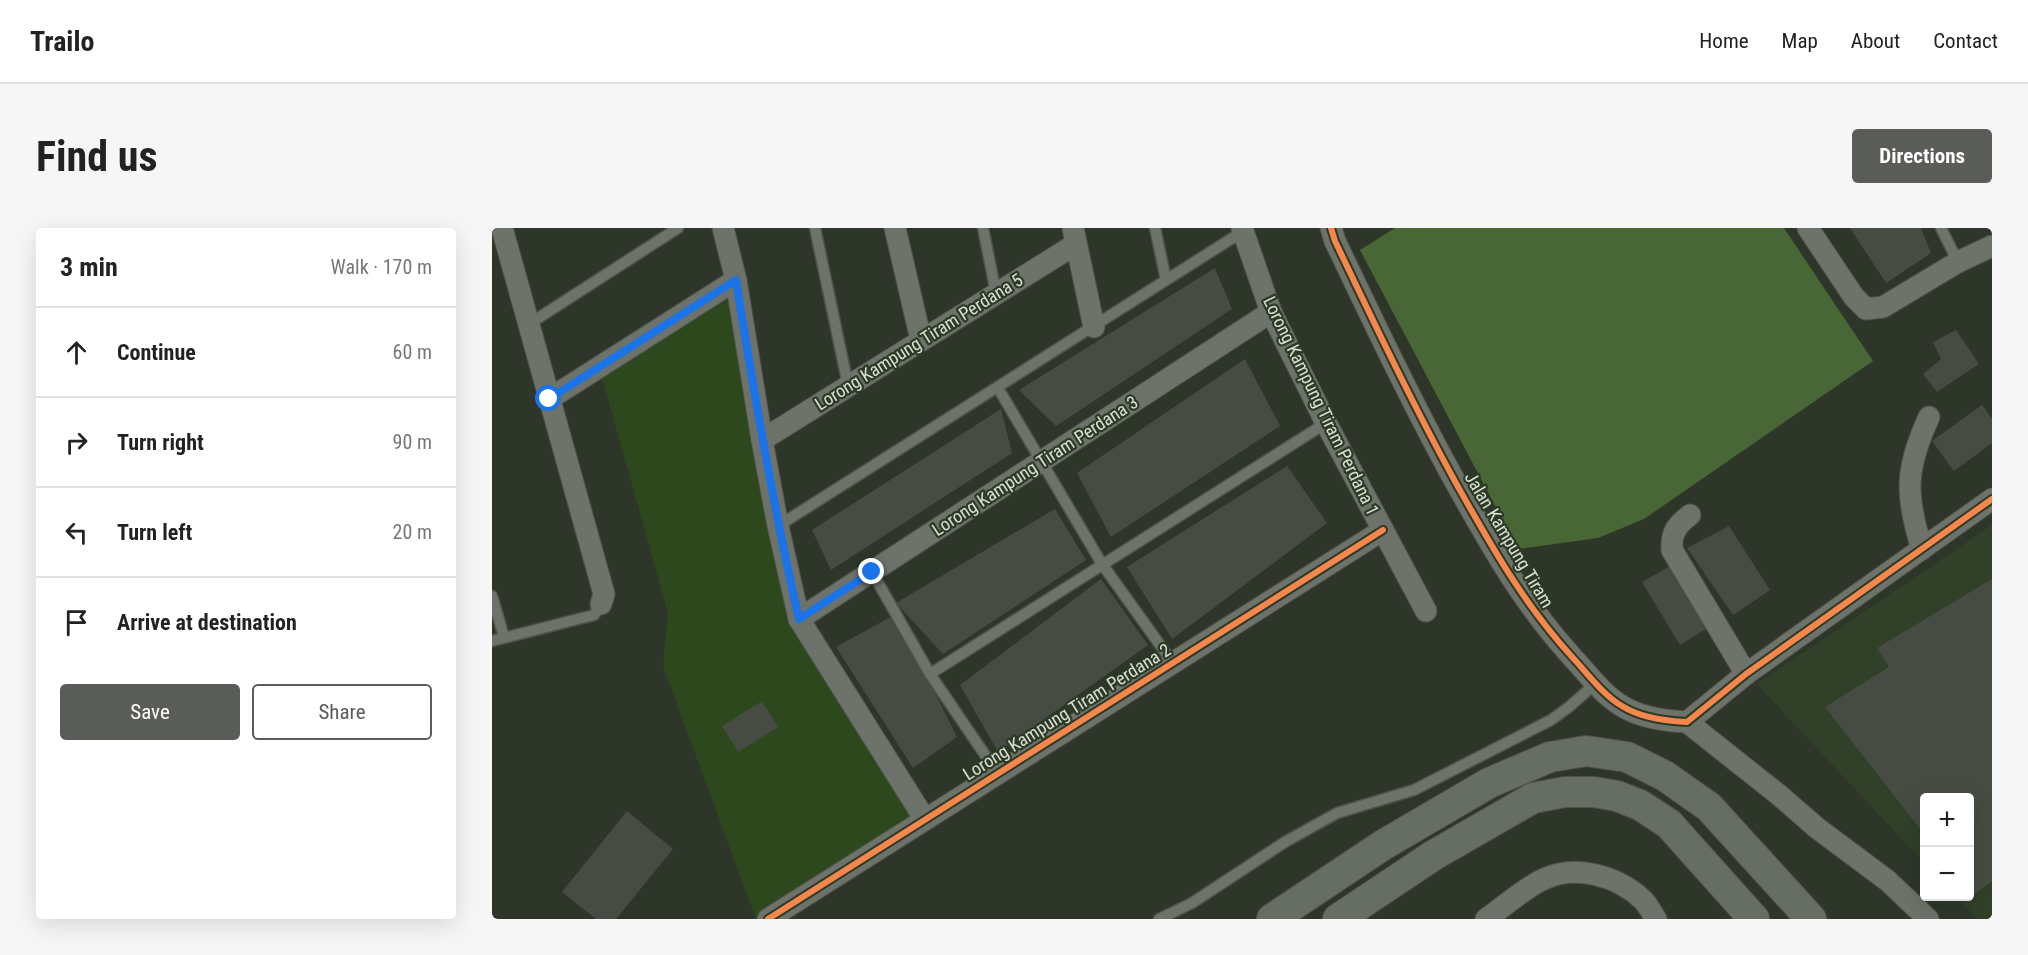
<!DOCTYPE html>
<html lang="en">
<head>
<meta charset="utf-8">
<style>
	body { margin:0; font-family:"Roboto Condensed",sans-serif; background:#f6f6f6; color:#222 }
	.controls { position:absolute; right:18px; bottom:18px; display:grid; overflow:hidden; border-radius:6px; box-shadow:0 6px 24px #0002 }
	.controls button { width:54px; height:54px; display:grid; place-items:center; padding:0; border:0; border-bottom:2px solid #e0e0e0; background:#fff; color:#222; font:30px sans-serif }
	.stop { position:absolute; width:18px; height:18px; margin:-14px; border:4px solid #1a73e8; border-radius:50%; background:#fff }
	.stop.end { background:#1a73e8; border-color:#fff; box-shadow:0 2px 6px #0008 }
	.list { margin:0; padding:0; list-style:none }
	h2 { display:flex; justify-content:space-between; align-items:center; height:78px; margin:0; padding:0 24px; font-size:26px }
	h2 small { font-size:20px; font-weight:400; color:#767676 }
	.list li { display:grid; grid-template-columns:39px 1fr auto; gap:18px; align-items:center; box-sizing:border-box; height:90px; padding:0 24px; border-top:2px solid #e0e0e0 }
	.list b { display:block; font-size:22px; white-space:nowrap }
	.list em { font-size:20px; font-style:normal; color:#767676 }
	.actions { display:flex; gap:12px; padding:18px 24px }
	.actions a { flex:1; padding:14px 0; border:2px solid #595c57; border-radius:6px; text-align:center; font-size:21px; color:#595c57 }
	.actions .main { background:#595c57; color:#fff }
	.icon { flex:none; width:33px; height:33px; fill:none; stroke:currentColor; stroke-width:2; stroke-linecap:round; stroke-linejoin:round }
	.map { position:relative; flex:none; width:1500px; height:691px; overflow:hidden; border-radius:6px }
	header { display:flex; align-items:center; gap:36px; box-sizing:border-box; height:84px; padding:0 30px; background:#fff; border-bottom:2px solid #e0e0e0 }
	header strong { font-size:28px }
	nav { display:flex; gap:33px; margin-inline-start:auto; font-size:21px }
	.intro { display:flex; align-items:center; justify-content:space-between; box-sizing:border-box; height:144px; padding:0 36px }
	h1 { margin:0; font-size:42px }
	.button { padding:15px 27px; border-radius:6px; background:#595c57; color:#fff; font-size:21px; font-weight:700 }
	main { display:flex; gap:36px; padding:0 36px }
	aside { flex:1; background:#fff; border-radius:6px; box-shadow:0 6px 24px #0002 }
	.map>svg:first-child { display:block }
	.built { fill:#314029 }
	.green { fill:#2e481d }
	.forest { fill:#486636 }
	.building { fill:#464c43 }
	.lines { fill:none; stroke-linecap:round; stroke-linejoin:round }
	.lane-casing { stroke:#4d5349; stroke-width:13 }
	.street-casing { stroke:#4d5349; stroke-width:23 }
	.secondary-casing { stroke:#4d5349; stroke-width:32 }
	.lane { stroke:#6d726a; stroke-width:10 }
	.street { stroke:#6d726a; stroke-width:21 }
	.secondary { stroke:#666d63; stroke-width:30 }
	.cycleway-casing { stroke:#2d3a26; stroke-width:10 }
	.cycleway { stroke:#f5874c; stroke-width:6 }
	.route { stroke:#1a73e8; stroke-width:8 }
	.labels { text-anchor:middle; stroke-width:4.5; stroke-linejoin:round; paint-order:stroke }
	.street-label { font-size:18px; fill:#d8e0d3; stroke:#2d3a26 }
</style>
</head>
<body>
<header>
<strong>Trailo</strong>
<nav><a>Home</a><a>Map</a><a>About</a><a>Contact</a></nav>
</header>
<div class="intro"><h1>Find us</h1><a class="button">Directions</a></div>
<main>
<aside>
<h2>3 min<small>Walk · 170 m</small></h2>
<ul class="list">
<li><svg class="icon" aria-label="ahead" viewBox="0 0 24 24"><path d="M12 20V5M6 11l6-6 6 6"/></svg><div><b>Continue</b></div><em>60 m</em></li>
<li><svg class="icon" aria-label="right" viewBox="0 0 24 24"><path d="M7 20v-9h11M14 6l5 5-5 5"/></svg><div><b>Turn right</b></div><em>90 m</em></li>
<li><svg class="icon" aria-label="left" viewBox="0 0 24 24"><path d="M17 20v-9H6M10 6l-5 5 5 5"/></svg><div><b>Turn left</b></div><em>20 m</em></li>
<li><svg class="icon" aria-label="arrive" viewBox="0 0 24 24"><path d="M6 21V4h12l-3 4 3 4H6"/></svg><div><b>Arrive at destination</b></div></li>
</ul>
<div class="actions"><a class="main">Save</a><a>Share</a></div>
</aside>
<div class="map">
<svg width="1500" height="691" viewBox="0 0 1500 691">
	<rect width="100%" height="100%" fill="#2e362a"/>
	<!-- built -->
	<path class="built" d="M1500 297V691H1485L1464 669 1478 668V570H1432V635L1265 456Z"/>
	<!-- green -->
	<path class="green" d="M240 70 303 393 426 590 268 691H264L171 438 176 385 109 146Z"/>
	<!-- forest -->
	<path class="forest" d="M903 0H1292L1381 133 1152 291 1106 310 1026 321 868 22Z"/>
	<!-- building -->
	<g class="building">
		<path d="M1358 0H1429L1439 25 1394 55Z"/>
		<path d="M723 40 740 81 564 198 527 162Z"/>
		<path d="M1464 102 1487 136 1445 164 1431 146 1449 131 1441 114Z"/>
		<path d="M753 131 788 198 619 309 585 245Z"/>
		<path d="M1490 177 1500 191V215L1462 243 1440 213Z"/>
		<path d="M509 181 520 225 339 342 320 302Z"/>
		<path d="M795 238 835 295 680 411 635 339Z"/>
		<path d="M563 281 594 332 451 426 404 375Z"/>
		<path d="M1237 298 1278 362 1241 387 1195 320Z"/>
		<path d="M1178 338 1217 399 1188 417 1150 354Z"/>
		<path d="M609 351 656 417 506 524 468 457Z"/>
		<path d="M1500 351V653L1480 668 1478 664V570H1432V606L1333 479 1397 439 1385 420Z"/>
		<path d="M404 386 465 509 421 540 344 419Z"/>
		<path d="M270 473 286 499 246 524 230 498Z"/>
		<path d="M135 583 181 621 124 691H104L70 664Z"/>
	</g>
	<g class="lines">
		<!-- lane casing -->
		<g class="lane-casing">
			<g id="lane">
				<path d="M323 0 356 157"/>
				<path d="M491 0 504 65"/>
				<path d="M663 0 674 52"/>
				<path d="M1449 0 1466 34"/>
				<path d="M37 96 186 0"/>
				<path d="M506 160 610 336 681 435"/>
				<path d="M286 298 750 4"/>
				<path d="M380 344 438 446 506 546"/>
				<path d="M0 368 12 409"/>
				<path d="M0 413 102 387 109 376"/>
				<path d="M438 446 834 195"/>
				<path d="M667 691 700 675 793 614 845 585 922 562 1059 492 1077 479 1104 455"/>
			</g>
		</g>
		<!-- street casing -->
		<g class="street-casing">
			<g id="street">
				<path d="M10 0 112 366 109 376"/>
				<path d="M231 0 244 52 270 212 286 298 307 391 432 590"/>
				<path d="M403 0 429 112"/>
				<path d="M581 0 602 99"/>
				<path d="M750 0 779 84 834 195 934 383"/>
				<path d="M839 0 843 13C882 95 921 177 965 257 1001 321 1031 375 1081 430 1096 446 1111 467 1130 478 1149 490 1173 493 1195 494L1254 446 1500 271"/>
				<path d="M1316 0 1362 69 1374 81 1391 79 1466 34 1500 18"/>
				<path d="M57 171 244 52"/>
				<path d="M270 212 584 16"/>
				<path d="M1198 287C1185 297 1179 304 1180 322L1254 446"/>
				<path d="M1430 321C1413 267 1413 241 1437 189"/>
				<path d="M307 391 779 84"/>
				<path d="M1195 494 1287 567 1325 600 1396 653 1436 691"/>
				<path d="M276 691 891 302"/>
				<path d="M994 691C1012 679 1032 660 1052 651 1084 636 1126 648 1151 672 1156 677 1160 685 1164 691"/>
			</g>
		</g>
		<!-- secondary casing -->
		<g class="secondary-casing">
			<g id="secondary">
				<path d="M780 691 891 617 997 555 1058 529 1094 523 1135 529 1173 548 1217 579 1319 691"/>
				<path d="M846 691 942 627 1041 570 1073 564H1102L1125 568 1148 577 1177 596 1262 691"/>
			</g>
		</g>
		<!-- lane -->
		<use href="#lane" class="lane"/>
		<!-- street -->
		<use href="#street" class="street"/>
		<!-- secondary -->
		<use href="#secondary" class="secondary"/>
		<!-- cycleway casing -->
		<g class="cycleway-casing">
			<g id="cycleway">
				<path d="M839 0 843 13C882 95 921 177 965 257 1001 321 1031 375 1081 430 1096 446 1111 467 1130 478 1149 490 1173 493 1195 494L1254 446 1500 271"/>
				<path d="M276 691 891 302"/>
			</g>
		</g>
		<!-- cycleway -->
		<use href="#cycleway" class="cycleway"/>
	</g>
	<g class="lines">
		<!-- route -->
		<path class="route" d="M57 171 244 52C262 166 281 278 307 391L380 344"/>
	</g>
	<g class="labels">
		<!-- street labels -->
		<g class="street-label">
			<text transform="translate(427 114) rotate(-32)" y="6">Lorong Kampung Tiram Perdana 5</text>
			<text transform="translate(829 178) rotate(64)" y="6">Lorong Kampung Tiram Perdana 1</text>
			<text transform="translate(543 238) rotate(-33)" y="6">Lorong Kampung Tiram Perdana 3</text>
			<text transform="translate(1017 312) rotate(59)" y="6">Jalan Kampung Tiram</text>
			<text transform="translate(575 484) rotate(-32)" y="6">Lorong Kampung Tiram Perdana 2</text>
		</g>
	</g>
</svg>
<div class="controls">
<button>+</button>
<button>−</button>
</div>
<div class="stop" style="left:57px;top:171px"></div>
<div class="stop end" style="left:380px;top:344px"></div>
</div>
</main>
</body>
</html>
